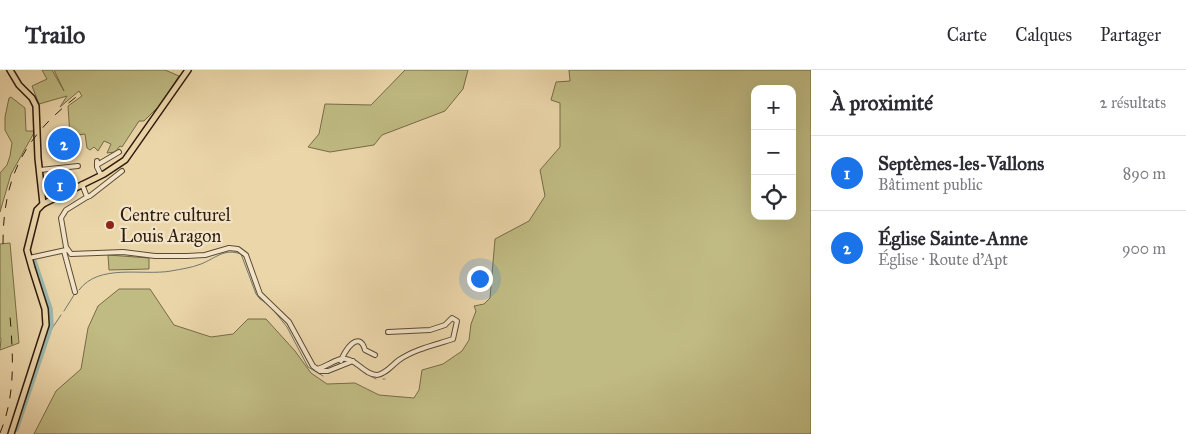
<!DOCTYPE html>
<html lang="fr">
<head>
<meta charset="utf-8">
<style>
	body { margin:0; font-family:"IM FELL Great Primer",serif; background:#f2f2f3; color:#2b2b33 }
	.controls { position:absolute; right:15px; top:15px; display:grid; overflow:hidden; border-radius:10px; box-shadow:0 5px 20px #0002 }
	.controls button { width:45px; height:45px; display:grid; place-items:center; padding:0; border:0; border-bottom:1px solid #e1e1e2; background:#fff; color:#2b2b33; font:25px sans-serif }
	.you { position:absolute; left:479px; top:208px; width:18px; height:18px; margin:-12px; border:4px solid #fff; border-radius:50%; background:#1a73e8; box-shadow:0 0 0 8px #1a73e833 }
	.badge { display:grid; place-items:center; width:32px; height:32px; border-radius:50%; background:#1a73e8; color:#fff; font-size:16px; font-weight:700 }
	.pin { position:absolute; translate:-50% -50%; border:2px solid #fff; box-shadow:0 1px 5px #0006 }
	.list { margin:0; padding:0; list-style:none }
	h2 { display:flex; justify-content:space-between; align-items:center; height:65px; margin:0; padding:0 20px; font-size:21px }
	h2 small { font-size:16px; font-weight:400; color:#7c7c81 }
	.list li { display:grid; grid-template-columns:32px 1fr auto; gap:15px; align-items:center; box-sizing:border-box; height:75px; padding:0 20px; border-top:1px solid #e1e1e2 }
	.list b { display:block; font-size:19px; white-space:nowrap }
	.list p { margin:0; font-size:16px; white-space:nowrap; color:#7c7c81 }
	.list em { font-size:16px; font-style:normal; color:#7c7c81 }
	.icon { flex:none; width:28px; height:28px; fill:none; stroke:currentColor; stroke-width:2; stroke-linecap:round; stroke-linejoin:round }
	.map { position:relative; flex:none; width:811px; height:364px; overflow:hidden }
	header { display:flex; align-items:center; gap:30px; box-sizing:border-box; height:70px; padding:0 25px; background:#fff; border-bottom:1px solid #e1e1e2 }
	header strong { font-size:24px }
	nav { display:flex; gap:28px; margin-inline-start:auto; font-size:18px }
	main { display:flex }
	aside { flex:1; background:#fff }
	.map>svg:first-child { display:block }
	.green { fill:#c0bb83; stroke:#776b48; fill-rule:evenodd }
	.lines { fill:none; stroke-linecap:round; stroke-linejoin:round }
	.stream { stroke:#6e796e; stroke-width:1 }
	.river { stroke:#99b8af; stroke-width:5.5 }
	.minor-casing { stroke:#5d4a34; stroke-width:6 }
	.major-casing { stroke:#2e1b0d; stroke-width:8 }
	.minor { stroke:#f2e4c8; stroke-width:4 }
	.major { stroke:#ebd6aa; stroke-width:5 }
	.rail { stroke:#2e1b0d; stroke-width:1; stroke-dasharray:9 9; stroke-linecap:butt }
	.poi-dot { fill:#8f2418; stroke:#f2e4c8; stroke-width:2 }
	.labels { text-anchor:middle; stroke-width:4.5; stroke-linejoin:round; paint-order:stroke }
	.poi-label { font-size:18px; fill:#2e1b0d; stroke:#f2e4c8; text-anchor:start }
</style>
</head>
<body>
<header>
<strong>Trailo</strong>
<nav><a>Carte</a><a>Calques</a><a>Partager</a></nav>
</header>
<main>
<div class="map">
<svg width="811" height="364" viewBox="0 0 811 364">
	<rect width="100%" height="100%" fill="#ebd6aa"/>
	<filter id="stains"><feTurbulence type="fractalNoise" baseFrequency=".004" numOctaves="4"/><feColorMatrix values="0 0 0 0 .2 0 0 0 0 .09 0 0 0 0 .02 0 0 0 .5 -.17"/></filter>
	<radialGradient id="worn" r=".72"><stop offset=".6" stop-color="#630" stop-opacity="0"/><stop offset="1" stop-color="#630" stop-opacity=".3"/></radialGradient>
	<!-- green -->
	<g class="green">
		<path d="M42 0H52L64 21 54 0H165L179 6 160 35 144 51H139L122 77 120 76 115 82 107 83 111 74 104 71 98 81 94 77 90 80 87 78 85 64 70 66 68 36 82 26 79 21 60 37 67 26 39 34 32 16 47 9Z"/>
		<path d="M405 0H468L463 19 445 41 382 65 374 75 330 82 308 77 319 64 325 34 371 35Z"/>
		<path d="M569 0H811V364H34L56 321 81 299 88 258 98 236 119 219H150L174 255 211 267 233 264 248 249H266L295 281 311 303 327 314 355 313 379 325 414 328 419 320 422 300 443 294 462 281 469 270 471 254 476 241 474 236 484 234 490 228 495 169 529 151 545 126 540 100 560 77V33L551 30 556 12 570 11ZM755 19H792V146H755Z"/>
		<path d="M11 27 25 38 26 61H35L11 104 0 142V103L7 95 10 86 12 73 5 60V47L9 28Z"/>
		<path d="M10 173 19 273 0 280 1 269 0 267V174Z"/>
		<path d="M108 185 149 188V199L109 200Z"/>
	</g>
	<g class="lines">
		<!-- stream -->
		<g class="stream">
			<path d="M79 220C99 193 142 206 171 201 181 199 191 198 201 194 216 188 224 178 241 184L256 224 260 229 268 234"/>
			<path d="M271 237 287 257 308 297 323 306"/>
			<path d="M64 241 74 225"/>
			<path d="M49 263 61 245"/>
			<path d="M362 301 376 309"/>
			<path d="M383 309H385"/>
		</g>
		<!-- river -->
		<path class="river" d="M16 359 51 255 50 239 33 188"/>
		<!-- minor casing -->
		<g class="minor-casing">
			<g id="minor">
				<path d="M97 91V97L101 105"/>
				<path d="M97 95 119 82"/>
				<path d="M40 100 78 96"/>
				<path d="M82 114 87 127 66 140 61 148 66 177 71 184 123 182 155 186H187L205 185 229 178 238 179 246 185 260 224 289 252 313 296 320 301H328L353 291"/>
				<path d="M87 127 90 126 122 101"/>
				<path d="M64 181 75 222"/>
				<path d="M29 188 66 180"/>
				<path d="M341 291C344 281 359 259 365 280L375 285"/>
				<path d="M317 299C327 297 337 287 346 289 357 290 365 305 377 305 386 304 392 295 399 290 415 279 435 275 453 269L457 251 452 248 445 255 430 260 388 262"/>
			</g>
		</g>
		<!-- major casing -->
		<g class="major-casing">
			<g id="major">
				<path d="M10 0 19 15 32 28 36 36 38 88 43 134"/>
				<path d="M11 364 46 255 45 239 32 198 27 180 37 140 43 134 104 104 125 90 188 0"/>
			</g>
		</g>
		<!-- minor -->
		<use href="#minor" class="minor"/>
		<!-- major -->
		<use href="#major" class="major"/>
		<!-- rail -->
		<g class="rail">
			<path d="M3 174C3 104 26 65 80 24"/>
			<path d="M0 363C16 325 13 285 10 246"/>
		</g>
	</g>
	<!-- markers -->
	<circle class="poi-dot" cx="110" cy="155" r="5"/>
	<g class="labels">
		<!-- poi labels -->
		<g class="poi-label">
			<text x="120" y="151">Centre culturel<tspan x="120" dy="21">Louis Aragon</tspan></text>
		</g>
	</g>
	<rect width="100%" height="100%" filter="url(#stains)"/>
	<rect width="100%" height="100%" fill="url(#worn)"/>
</svg>
<div class="controls">
<button>+</button>
<button>−</button>
<button><svg class="icon" aria-label="locate" viewBox="0 0 24 24"><circle cx="12" cy="12" r="6"/><path d="M12 2v4M12 18v4M2 12h4M18 12h4"/></svg></button>
</div>
<div class="you"></div>
<div class="pin badge" style="left:60px;top:115px">1</div>
<div class="pin badge" style="left:64px;top:74px">2</div>
</div>
<aside>
<h2>À proximité<small>2 résultats</small></h2>
<ul class="list">
<li><span class="badge">1</span><div><b>Septèmes-les-Vallons</b><p>Bâtiment public</p></div><em>890 m</em></li>
<li><span class="badge">2</span><div><b>Église Sainte-Anne</b><p>Église · Route d'Apt</p></div><em>900 m</em></li>
</ul>
</aside>
</main>
</body>
</html>
